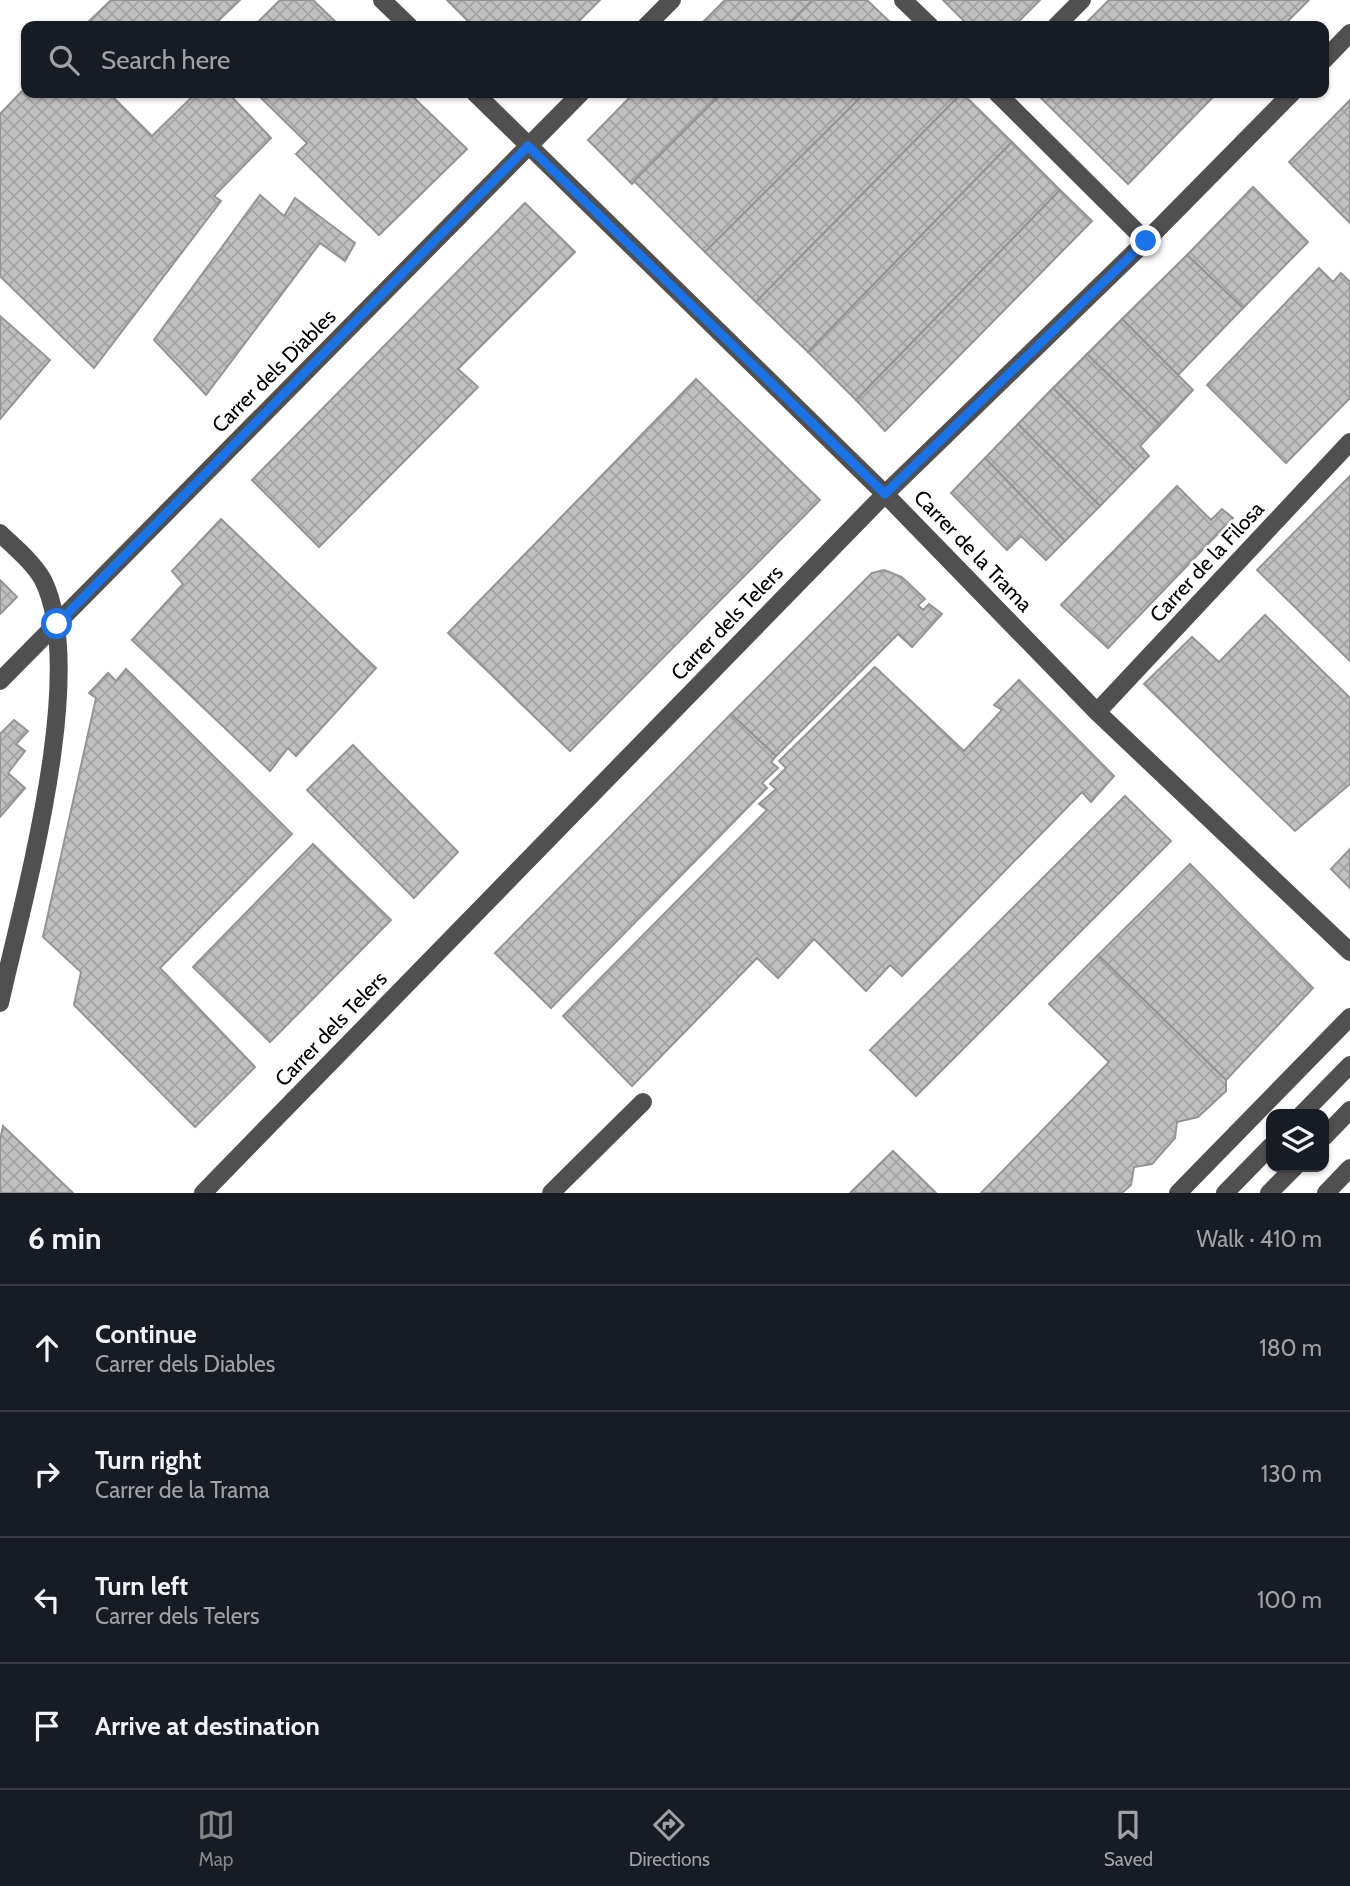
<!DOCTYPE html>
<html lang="en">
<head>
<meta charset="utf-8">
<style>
	body { margin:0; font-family:Cabin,sans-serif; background:#20242c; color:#f1f3f6 }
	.controls { position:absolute; right:21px; bottom:21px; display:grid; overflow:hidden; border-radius:14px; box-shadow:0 2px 5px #0004 }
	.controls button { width:63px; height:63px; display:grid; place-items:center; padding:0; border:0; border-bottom:2px solid #363941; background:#171b24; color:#f1f3f6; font:35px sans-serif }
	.stop { position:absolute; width:21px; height:21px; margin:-16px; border:5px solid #1a73e8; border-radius:50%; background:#fff }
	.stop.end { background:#1a73e8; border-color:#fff; box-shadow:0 2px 7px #0008 }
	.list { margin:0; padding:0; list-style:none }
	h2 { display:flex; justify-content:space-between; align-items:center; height:91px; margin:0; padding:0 28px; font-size:30px }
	h2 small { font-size:23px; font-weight:400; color:#9ea1a6 }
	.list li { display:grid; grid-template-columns:46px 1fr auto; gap:21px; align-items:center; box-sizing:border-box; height:126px; padding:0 28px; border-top:2px solid #363941 }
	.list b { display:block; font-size:26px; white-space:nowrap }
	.list p { margin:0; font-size:23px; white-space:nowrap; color:#9ea1a6 }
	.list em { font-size:23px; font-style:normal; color:#9ea1a6 }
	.icon { flex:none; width:38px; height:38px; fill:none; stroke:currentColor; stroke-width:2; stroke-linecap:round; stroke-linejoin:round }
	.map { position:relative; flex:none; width:1350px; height:1193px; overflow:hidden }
	.search { position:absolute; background:#171b24; box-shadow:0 2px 5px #0004; left:21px; right:21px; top:21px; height:77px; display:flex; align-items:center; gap:18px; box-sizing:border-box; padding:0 24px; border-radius:14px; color:#9ea1a6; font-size:26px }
	.sheet { height:595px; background:#171b24 }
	nav { display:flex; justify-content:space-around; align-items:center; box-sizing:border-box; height:98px; border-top:2px solid #363941; background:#171b24; font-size:19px; color:#9ea1a6 }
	nav a { display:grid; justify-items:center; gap:4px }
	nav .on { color:#858687 }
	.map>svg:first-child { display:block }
	.building { fill:url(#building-cross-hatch); stroke:#949494; stroke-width:2 }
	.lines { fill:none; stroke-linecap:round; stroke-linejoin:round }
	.minor { stroke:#505050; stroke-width:18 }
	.route { stroke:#1a73e8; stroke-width:9 }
	.labels { text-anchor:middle; stroke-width:6; stroke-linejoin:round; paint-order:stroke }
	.street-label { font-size:21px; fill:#000; stroke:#fff }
</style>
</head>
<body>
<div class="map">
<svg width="1350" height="1193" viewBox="0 0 1350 1193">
	<defs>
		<pattern id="building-cross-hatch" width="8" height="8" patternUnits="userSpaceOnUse" patternTransform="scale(1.75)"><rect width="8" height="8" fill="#c0c0c0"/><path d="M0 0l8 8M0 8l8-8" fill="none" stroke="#a3a3a3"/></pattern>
	</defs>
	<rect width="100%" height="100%" fill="#fff"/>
	<!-- building -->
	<g class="building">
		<path d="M111 0H240L213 26H84Z"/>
		<path d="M280 0H313L340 26H254Z"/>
		<path d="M447 0H600L574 26H473Z"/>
		<path d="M725 0H813L787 26H699Z"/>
		<path d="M813 0H867L894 26H787Z"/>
		<path d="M943 0H1040L1014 26H969Z"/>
		<path d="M1109 0H1309L1283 26H1083Z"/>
		<path d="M26 87V93H109L152 136 196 93H228L271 138 214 196 221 201 94 368 0 276V114Z"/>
		<path d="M256 93H409L467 149 379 235 296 154 307 143Z"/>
		<path d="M634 93H722L632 184 588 140Z"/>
		<path d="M722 93H865L705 252 634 181Z"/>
		<path d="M865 93H962L756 302 705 252Z"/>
		<path d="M962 93 1012 142 808 352 756 302Z"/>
		<path d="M1036 93H1217L1128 184Z"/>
		<path d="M1350 100V223L1289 162Z"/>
		<path d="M1012 142 1060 190 856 400 808 352Z"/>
		<path d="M1253 187 1308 242 1243 308 1187 255Z"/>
		<path d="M1060 190 1092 221 885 431 856 400Z"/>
		<path d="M260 195 284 216 295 198 355 243 345 261 320 243 206 395 154 340Z"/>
		<path d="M525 203 575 252 458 369 478 387 319 547 252 480Z"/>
		<path d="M1187 255 1243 308 1178 375 1122 319Z"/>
		<path d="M1319 268 1333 282 1341 273 1350 282V398L1286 463 1207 385Z"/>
		<path d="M0 316 50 360 0 419Z"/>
		<path d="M1122 319 1193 390 1160 425 1087 354Z"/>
		<path d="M1087 354 1160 425 1140 446 1149 456 1135 470 1053 388Z"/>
		<path d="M696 379 820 500 570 751 448 633Z"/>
		<path d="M1053 388 1135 470 1100 506 1018 424Z"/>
		<path d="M1018 424 1100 506 1065 541 985 458Z"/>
		<path d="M985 458 1065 541 1046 560 1021 536 1007 550 951 493Z"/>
		<path d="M1350 476V661L1257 570Z"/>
		<path d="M1177 486 1211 520 1222 509 1233 518 1108 648 1061 605Z"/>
		<path d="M221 519 376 668 296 756 288 748 270 771 132 640 183 584 172 571Z"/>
		<path d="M884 570 902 577 925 599 918 605 923 610 929 604 942 614 912 647 898 634 776 756 731 714 872 573Z"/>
		<path d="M0 580 17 597 0 614Z"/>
		<path d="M1265 615 1350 698V784L1295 831 1144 684 1192 637 1219 662Z"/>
		<path d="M875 667 964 751 1002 710 994 705 1019 680 1114 776 1091 802 1082 792 902 976 890 965 866 991 814 939 778 978 757 958 632 1086 563 1016 767 810 759 804 776 789 770 784 786 768 779 761Z"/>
		<path d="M126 669 292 834 160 968 255 1067 195 1127 74 1005 81 972 43 937 96 698 89 693 108 673 116 681Z"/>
		<path d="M731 714 776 756 771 762 778 768 762 783 767 788 551 1008 495 953Z"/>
		<path d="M14 720 28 731 16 744 25 751 8 773 25 788 0 817V734Z"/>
		<path d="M353 745 458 852 414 898 307 790Z"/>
		<path d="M1125 796 1171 841 916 1096 870 1050Z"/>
		<path d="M313 844 391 920 270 1042 193 967Z"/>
		<path d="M1350 849V888L1331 869Z"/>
		<path d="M1190 864 1313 988 1226 1080 1098 955Z"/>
		<path d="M1098 955 1226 1080V1091L1198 1117 1177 1122 1175 1138 1152 1164 1134 1167 1131 1185 1122 1193H981L1109 1062 1049 1004Z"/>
		<path d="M3 1126 73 1193H0V1140Z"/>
		<path d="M893 1151 936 1193H850Z"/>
	</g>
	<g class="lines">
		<!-- minor -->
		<g class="minor">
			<path d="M382 0 409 26"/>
			<path d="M903 0 930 26"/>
			<path d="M646 26 672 0"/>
			<path d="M1056 26 1082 0"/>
			<path d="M1324 60 1350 33"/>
			<path d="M475 93 885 494 1097 712 1350 952"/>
			<path d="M997 93 1146 241"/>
			<path d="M0 533C14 547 33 562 43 580 89 672 22 903 0 1003"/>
			<path d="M0 681 581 93"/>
			<path d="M1097 712 1350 442"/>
			<path d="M1302 1114 1350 1065"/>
			<path d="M1324 1137 1350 1110"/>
			<path d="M203 1193 885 494 1146 241 1292 93"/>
			<path d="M551 1193 643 1102"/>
			<path d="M1178 1193 1350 1017"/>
			<path d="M1225 1193 1271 1146"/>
			<path d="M1269 1193 1295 1167"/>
			<path d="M1326 1193 1350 1168"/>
		</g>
	</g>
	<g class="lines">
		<!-- route -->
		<path class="route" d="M57 624 528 146 885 494 1146 241"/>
	</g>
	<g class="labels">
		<!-- street labels -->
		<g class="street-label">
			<text transform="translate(274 371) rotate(-45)" y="7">Carrer dels Diables</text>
			<text transform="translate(973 551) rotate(46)" y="7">Carrer de la Trama</text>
			<text transform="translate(1207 562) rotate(-47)" y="7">Carrer de la Filosa</text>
			<text transform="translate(727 623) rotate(-46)" y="7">Carrer dels Telers</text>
			<text transform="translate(331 1029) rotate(-46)" y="7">Carrer dels Telers</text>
		</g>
	</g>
</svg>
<div class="controls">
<button><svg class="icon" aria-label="layers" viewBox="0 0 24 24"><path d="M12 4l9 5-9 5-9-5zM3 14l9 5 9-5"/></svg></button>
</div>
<div class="stop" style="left:57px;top:624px"></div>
<div class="stop end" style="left:1146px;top:241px"></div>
<div class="search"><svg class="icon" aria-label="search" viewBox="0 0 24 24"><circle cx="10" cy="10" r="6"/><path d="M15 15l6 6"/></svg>Search here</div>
</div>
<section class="sheet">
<h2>6 min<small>Walk · 410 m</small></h2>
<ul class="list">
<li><svg class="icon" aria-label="ahead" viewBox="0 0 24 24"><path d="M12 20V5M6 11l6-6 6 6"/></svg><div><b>Continue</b><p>Carrer dels Diables</p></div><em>180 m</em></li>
<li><svg class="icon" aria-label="right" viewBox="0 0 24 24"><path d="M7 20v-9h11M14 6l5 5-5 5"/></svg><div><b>Turn right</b><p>Carrer de la Trama</p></div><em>130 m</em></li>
<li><svg class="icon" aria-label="left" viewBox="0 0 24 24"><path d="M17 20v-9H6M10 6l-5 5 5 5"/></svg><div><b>Turn left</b><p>Carrer dels Telers</p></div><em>100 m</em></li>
<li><svg class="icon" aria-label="arrive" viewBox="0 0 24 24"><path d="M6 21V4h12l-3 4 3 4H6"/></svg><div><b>Arrive at destination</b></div></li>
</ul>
</section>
<nav>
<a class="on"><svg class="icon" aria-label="map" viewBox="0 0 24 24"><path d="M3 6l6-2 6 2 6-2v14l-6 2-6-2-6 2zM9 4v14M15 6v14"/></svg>Map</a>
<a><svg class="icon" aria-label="directions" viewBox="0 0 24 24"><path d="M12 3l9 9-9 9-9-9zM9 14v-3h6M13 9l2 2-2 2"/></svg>Directions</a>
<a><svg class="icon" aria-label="saved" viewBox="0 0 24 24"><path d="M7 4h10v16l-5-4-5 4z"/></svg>Saved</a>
</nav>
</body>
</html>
